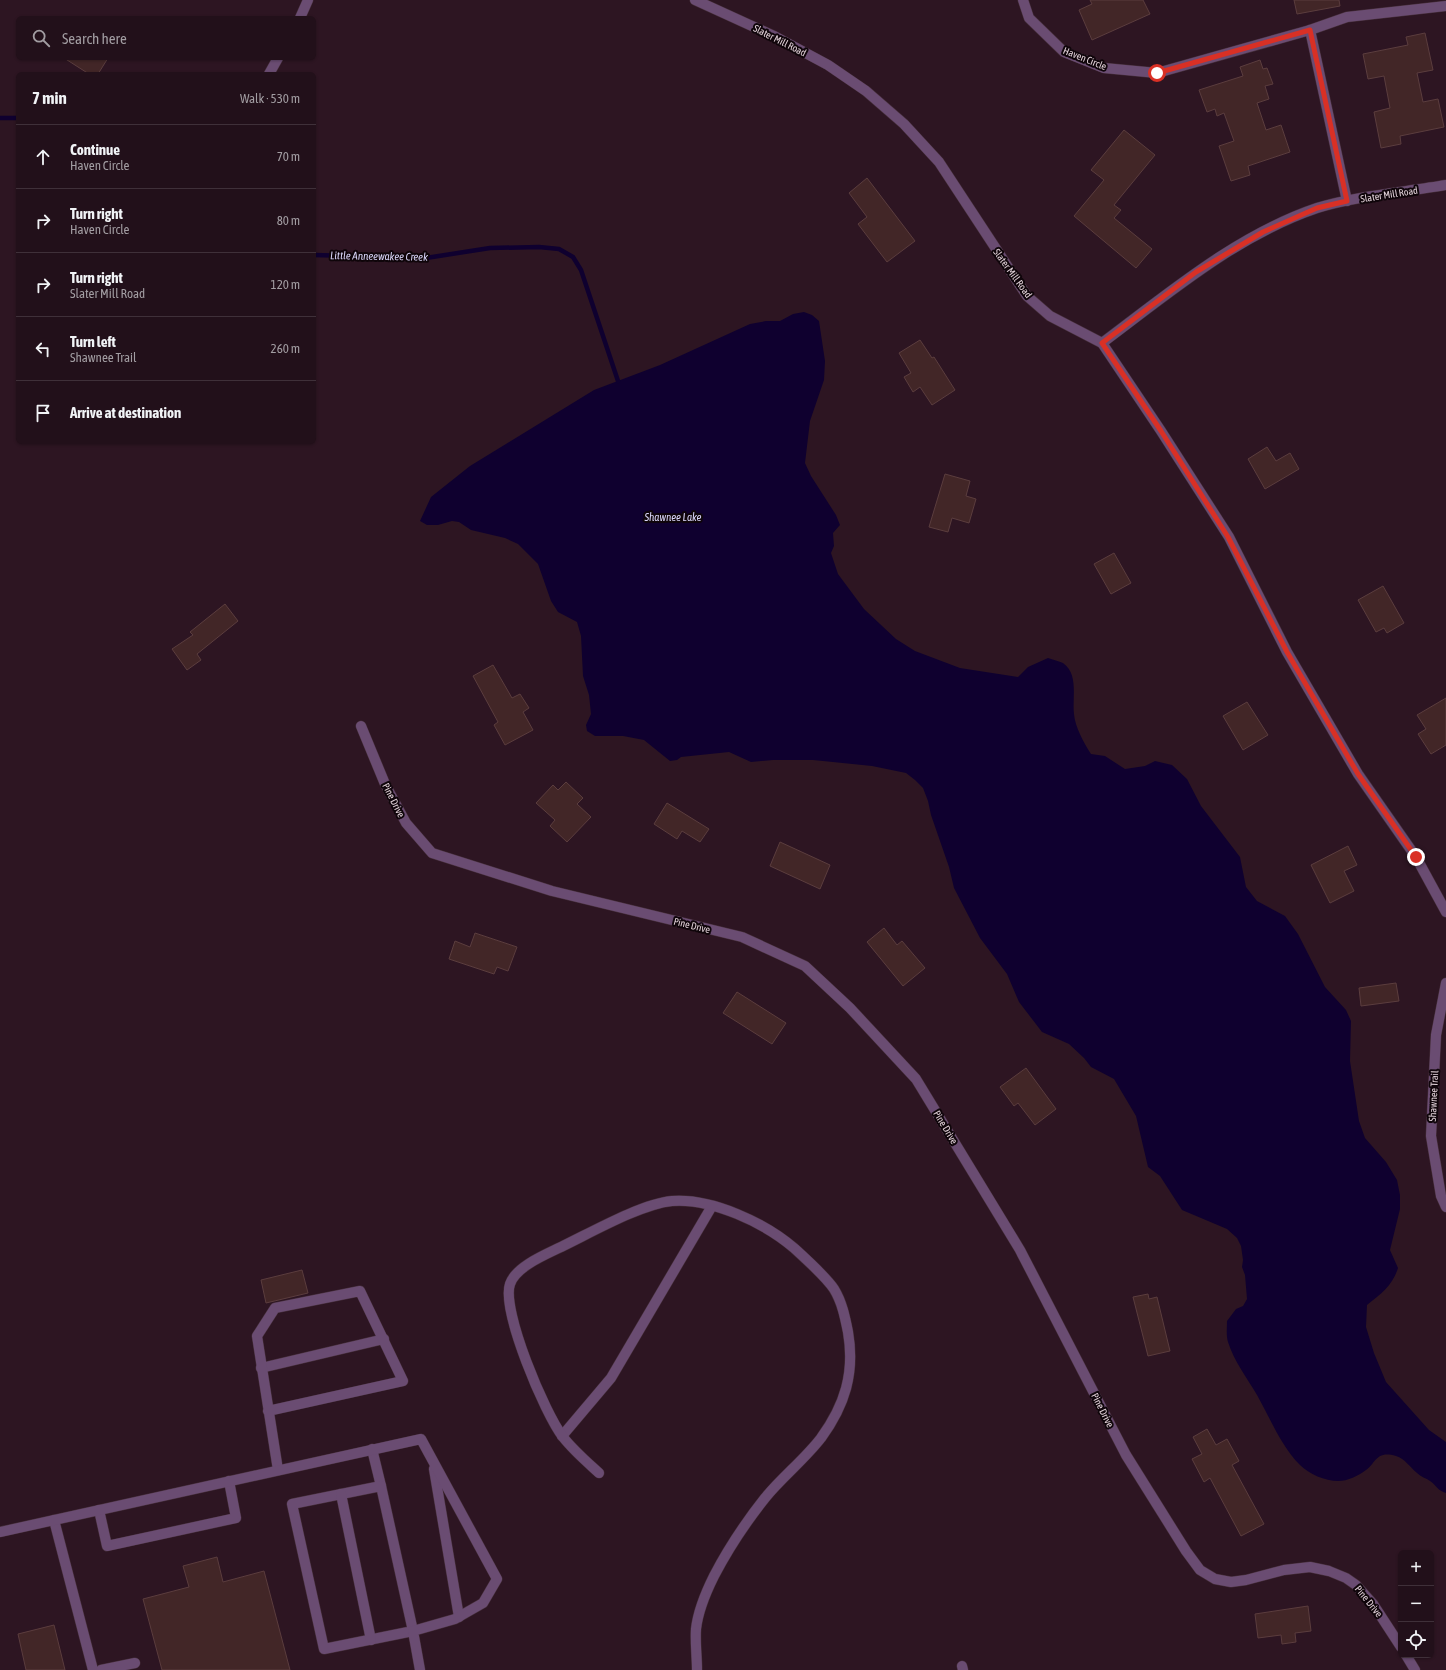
<!DOCTYPE html>
<html lang="en">
<head>
<meta charset="utf-8">
<style>
	body { margin:0; font-family:"Asap Condensed",sans-serif; background:#2a1923; color:#f1f3f6 }
	.controls { position:absolute; right:12px; bottom:12px; display:grid; overflow:hidden; border-radius:6px; box-shadow:0 1px 3px #0004 }
	.controls button { width:36px; height:36px; display:grid; place-items:center; padding:0; border:0; border-bottom:1px solid #3f3039; background:#22101a; color:#f1f3f6; font:20px sans-serif }
	.stop { position:absolute; width:12px; height:12px; margin:-9px; border:3px solid #d93025; border-radius:50%; background:#fff }
	.stop.end { background:#d93025; border-color:#fff; box-shadow:0 1px 4px #0008 }
	.list { margin:0; padding:0; list-style:none }
	h2 { display:flex; justify-content:space-between; align-items:center; height:52px; margin:0; padding:0 16px; font-size:17px }
	h2 small { font-size:13px; font-weight:400; color:#a29da2 }
	.list li { display:grid; grid-template-columns:26px 1fr auto; gap:12px; align-items:center; box-sizing:border-box; height:64px; padding:0 16px; border-top:1px solid #3f3039 }
	.list b { display:block; font-size:15px; white-space:nowrap }
	.list p { margin:0; font-size:13px; white-space:nowrap; color:#a29da2 }
	.list em { font-size:13px; font-style:normal; color:#a29da2 }
	.icon { flex:none; width:22px; height:22px; fill:none; stroke:currentColor; stroke-width:2; stroke-linecap:round; stroke-linejoin:round }
	.map { position:relative; flex:none; width:1446px; height:1670px; overflow:hidden }
	.search { position:absolute; background:#22101a; box-shadow:0 1px 3px #0004; left:16px; top:16px; width:300px; height:44px; display:flex; align-items:center; gap:10px; box-sizing:border-box; padding:0 14px; border-radius:6px; color:#a29da2; font-size:15px }
	.panel { position:absolute; background:#22101a; box-shadow:0 1px 3px #0004; left:16px; top:72px; width:300px; height:372px; border-radius:6px }
	.map>svg:first-child { display:block }
	.water { fill:#0f002f }
	.lines { fill:none; stroke-linecap:round; stroke-linejoin:round }
	.stream { stroke:#0f002f; stroke-width:4.5 }
	.building { fill:#422627; stroke:#5b3d3e }
	.minor-casing { stroke:#47303c; stroke-width:11 }
	.minor { stroke:#6a4c72; stroke-width:10 }
	.route { stroke:#d93025; stroke-width:5 }
	.labels { text-anchor:middle; stroke-width:4; stroke-linejoin:round; paint-order:stroke }
	.street-label { font-size:10px; fill:#e4d4db; stroke:#0f050a }
	.water-label { font-size:11px; font-style:italic; fill:#dcd8fc; stroke:#0f050a }
</style>
</head>
<body>
<div class="map">
<svg width="1446" height="1670" viewBox="0 0 1446 1670">
	<rect width="100%" height="100%" fill="#2d1522"/>
	<!-- water -->
	<path class="water" d="M804 312 812 315 819 321 825 361 824 380 810 421 805 463 811 476 836 515 840 525 833 533 834 546 831 553 838 574 864 609 896 639 915 651 960 668 1018 677 1028 667 1048 658C1053 660 1059 661 1063 663 1079 674 1072 698 1074 714 1075 727 1084 743 1091 754L1105 756 1125 769 1145 766 1155 761 1172 765 1187 779 1201 806 1240 857 1246 887 1257 901 1285 916 1298 934 1325 987 1346 1010 1351 1021 1350 1061 1359 1121 1365 1138 1386 1162 1397 1180 1400 1195V1209L1390 1250 1398 1268C1393 1285 1381 1294 1367 1305L1366 1327 1374 1353 1386 1382 1429 1430 1446 1442V1493C1438 1491 1436 1485 1430 1481 1426 1478 1421 1477 1417 1473 1410 1467 1405 1459 1396 1456 1376 1450 1376 1463 1366 1470 1358 1476 1348 1481 1338 1481 1325 1481 1309 1474 1300 1465 1281 1446 1270 1418 1257 1395 1247 1378 1234 1361 1228 1342 1226 1335 1227 1328 1227 1321L1236 1309 1243 1306 1247 1299 1245 1275 1242 1267 1243 1260 1241 1246 1237 1238 1227 1229 1182 1210 1160 1176 1148 1167 1136 1116 1114 1079 1091 1067 1084 1058 1069 1044 1042 1032 1019 1002 1007 974 980 938 954 888 949 867 931 815 928 801 923 788 915 780 906 773 872 766 813 760H773L751 762 729 752 681 757 677 760 670 761 644 740 623 736H595L587 731 586 725 591 714 589 695 583 676 581 636 577 622 558 612 551 601 538 564 518 544 505 538 471 530 459 522 452 521 438 525H427L420 521 431 497 470 466 594 390 660 365 750 324 766 321H780L793 314Z"/>
	<g class="lines">
		<!-- stream -->
		<g class="stream">
			<path d="M0 118H18"/>
			<path d="M314 255 426 258 490 248 539 247 559 249 573 257 581 270 618 381"/>
		</g>
	</g>
	<!-- building -->
	<g class="building">
		<path d="M1090 0H1143L1150 14 1092 40 1079 10 1092 4Z"/>
		<path d="M1294 0H1339L1340 6 1297 14Z"/>
		<path d="M1425 33 1433 70 1417 73 1423 102 1438 99 1444 127 1400 136 1401 144 1381 148 1374 112 1390 108 1384 76 1368 79 1363 54 1408 45 1406 37Z"/>
		<path d="M64 58H108L98 74H89Z"/>
		<path d="M1260 60 1263 69 1267 68 1273 84 1265 86 1269 99 1257 103 1266 130 1281 125 1290 152 1248 166 1250 175 1231 181 1219 146 1234 141 1224 113 1217 116 1215 109 1207 112 1199 90 1243 76 1240 67Z"/>
		<path d="M1124 130 1155 155 1114 205 1121 210 1114 218 1152 249 1136 268 1074 216 1104 180 1091 170Z"/>
		<path d="M867 178 915 241 887 262 858 224 867 217 849 193Z"/>
		<path d="M920 340 932 358 934 357 955 390 932 405 920 387 913 392 904 377 911 373 899 353Z"/>
		<path d="M1267 447 1276 461 1290 453 1299 469 1265 489 1248 459Z"/>
		<path d="M945 474 970 481 966 496 976 499 969 523 952 518 948 532 929 527Z"/>
		<path d="M1114 553 1131 583 1111 594 1094 564Z"/>
		<path d="M1383 586 1404 623 1387 633 1384 628 1376 632 1358 600Z"/>
		<path d="M225 604 238 621 197 654 201 660 187 670 172 649 193 635 190 632Z"/>
		<path d="M493 665 512 698 520 694 529 708 523 712 533 730 505 745 494 725 498 722 473 676Z"/>
		<path d="M1446 698V745L1431 754 1418 734 1426 729 1417 715Z"/>
		<path d="M1247 702 1268 735 1243 750 1223 716Z"/>
		<path d="M566 782 583 798 577 804 591 817 567 842 550 826 555 820 536 803 553 785 558 790Z"/>
		<path d="M667 803 709 829 700 842 682 831 677 839 654 824Z"/>
		<path d="M780 842 830 865 820 889 770 866Z"/>
		<path d="M1348 846 1357 865 1344 871 1354 891 1330 903 1311 865Z"/>
		<path d="M884 928 897 945 902 941 925 968 903 986 867 942Z"/>
		<path d="M475 933 517 947 508 971 497 967 494 974 449 959 455 941 470 947Z"/>
		<path d="M1396 983 1399 1001 1361 1006 1359 988Z"/>
		<path d="M737 992 786 1023 772 1044 723 1013Z"/>
		<path d="M1026 1068 1056 1109 1035 1125 1018 1103 1014 1106 1000 1087Z"/>
		<path d="M302 1270 308 1293 266 1303 261 1280Z"/>
		<path d="M1148 1294 1149 1299 1157 1297 1170 1351 1148 1356 1133 1297Z"/>
		<path d="M1207 1429 1216 1445 1227 1439 1239 1461 1232 1465 1264 1524 1241 1536 1210 1478 1204 1482 1192 1459 1202 1454 1193 1437Z"/>
		<path d="M217 1557 223 1582 264 1571 290 1670H162L143 1599 189 1587 183 1566Z"/>
		<path d="M1308 1606 1311 1631 1295 1633 1296 1642 1282 1644 1281 1635 1258 1638 1255 1614Z"/>
		<path d="M54 1625 65 1670H26L18 1634Z"/>
	</g>
	<g class="lines">
		<!-- minor casing -->
		<g class="minor-casing">
			<g id="minor">
				<path d="M695 0 774 36 828 65 866 91 904 124 939 162 1027 296 1050 316 1102 343 1161 431 1229 537 1287 652 1358 774 1416 857 1446 912"/>
				<path d="M1023 0 1029 18 1064 52 1104 68 1157 73 1310 30 1347 17 1446 6"/>
				<path d="M300 18 308 0"/>
				<path d="M1310 30 1347 201"/>
				<path d="M269 74 278 58"/>
				<path d="M1102 343C1169 293 1237 235 1317 208 1355 196 1406 192 1446 185"/>
				<path d="M361 726 385 784 406 823 432 853 552 891 742 937 805 966 850 1008 916 1079 1020 1250 1126 1455 1186 1551 1200 1570 1215 1579 1231 1582 1246 1580 1284 1570 1310 1567 1329 1571 1346 1578 1356 1585 1373 1604 1401 1647"/>
				<path d="M1446 983 1436 1035 1431 1136 1441 1196 1446 1207"/>
				<path d="M261 1368 384 1339"/>
				<path d="M268 1411 403 1381 360 1291 275 1308 257 1336 278 1470"/>
				<path d="M562 1436 611 1378 712 1206"/>
				<path d="M372 1449 381 1486"/>
				<path d="M434 1469 459 1617"/>
				<path d="M599 1473C587 1462 573 1450 563 1437 545 1414 501 1310 510 1284 516 1266 547 1254 563 1246 592 1232 641 1204 672 1201 712 1198 765 1223 794 1248 805 1258 826 1277 834 1289 842 1302 845 1317 848 1332 855 1373 845 1405 821 1438 804 1460 782 1477 765 1498 746 1522 728 1549 714 1576 706 1592 698 1611 696 1629 695 1642 697 1657 697 1670"/>
				<path d="M381 1486 413 1631 324 1649 292 1504Z"/>
				<path d="M341 1494 371 1640"/>
				<path d="M99 1510 107 1546 236 1518 229 1481"/>
				<path d="M54 1520 93 1670"/>
				<path d="M0 1532 421 1439 497 1579 483 1603 455 1619 413 1631 420 1670"/>
				<path d="M1406 1655 1415 1670"/>
				<path d="M962 1666 963 1670"/>
				<path d="M101 1670 135 1663"/>
			</g>
		</g>
		<!-- minor -->
		<use href="#minor" class="minor"/>
	</g>
	<g class="lines">
		<!-- route -->
		<path class="route" d="M1157 73 1310 30 1347 201 1317 208 1263 232 1196 272 1102 343 1161 431 1228 537 1287 652 1358 774 1416 857"/>
	</g>
	<g class="labels">
		<!-- street labels -->
		<g class="street-label">
			<text transform="translate(780 40) rotate(27)" y="4">Slater Mill Road</text>
			<text transform="translate(1085 58) rotate(22)" y="4">Haven Circle</text>
			<text transform="translate(1389 194) rotate(-9)" y="4">Slater Mill Road</text>
			<text transform="translate(1013 273) rotate(54)" y="4">Slater Mill Road</text>
			<text transform="translate(394 800) rotate(63)" y="4">Pine Drive</text>
			<text transform="translate(692 925) rotate(14)" y="4">Pine Drive</text>
			<text transform="translate(1433 1096) rotate(-87)" y="4">Shawnee Trail</text>
			<text transform="translate(946 1127) rotate(59)" y="4">Pine Drive</text>
			<text transform="translate(1103 1410) rotate(63)" y="4">Pine Drive</text>
			<text transform="translate(1369 1601) rotate(51)" y="4">Pine Drive</text>
		</g>
		<!-- water labels -->
		<g class="water-label">
			<text transform="translate(379 256) rotate(1)" y="4">Little Anneewakee Creek</text>
			<text x="673" y="521">Shawnee Lake</text>
		</g>
	</g>
</svg>
<div class="controls">
<button>+</button>
<button>−</button>
<button><svg class="icon" aria-label="locate" viewBox="0 0 24 24"><circle cx="12" cy="12" r="6"/><path d="M12 2v4M12 18v4M2 12h4M18 12h4"/></svg></button>
</div>
<div class="stop" style="left:1157px;top:73px"></div>
<div class="stop end" style="left:1416px;top:857px"></div>
<div class="search"><svg class="icon" aria-label="search" viewBox="0 0 24 24"><circle cx="10" cy="10" r="6"/><path d="M15 15l6 6"/></svg>Search here</div>
<section class="panel">
<h2>7 min<small>Walk · 530 m</small></h2>
<ul class="list">
<li><svg class="icon" aria-label="ahead" viewBox="0 0 24 24"><path d="M12 20V5M6 11l6-6 6 6"/></svg><div><b>Continue</b><p>Haven Circle</p></div><em>70 m</em></li>
<li><svg class="icon" aria-label="right" viewBox="0 0 24 24"><path d="M7 20v-9h11M14 6l5 5-5 5"/></svg><div><b>Turn right</b><p>Haven Circle</p></div><em>80 m</em></li>
<li><svg class="icon" aria-label="right" viewBox="0 0 24 24"><path d="M7 20v-9h11M14 6l5 5-5 5"/></svg><div><b>Turn right</b><p>Slater Mill Road</p></div><em>120 m</em></li>
<li><svg class="icon" aria-label="left" viewBox="0 0 24 24"><path d="M17 20v-9H6M10 6l-5 5 5 5"/></svg><div><b>Turn left</b><p>Shawnee Trail</p></div><em>260 m</em></li>
<li><svg class="icon" aria-label="arrive" viewBox="0 0 24 24"><path d="M6 21V4h12l-3 4 3 4H6"/></svg><div><b>Arrive at destination</b></div></li>
</ul>
</section>
</div>
</body>
</html>
